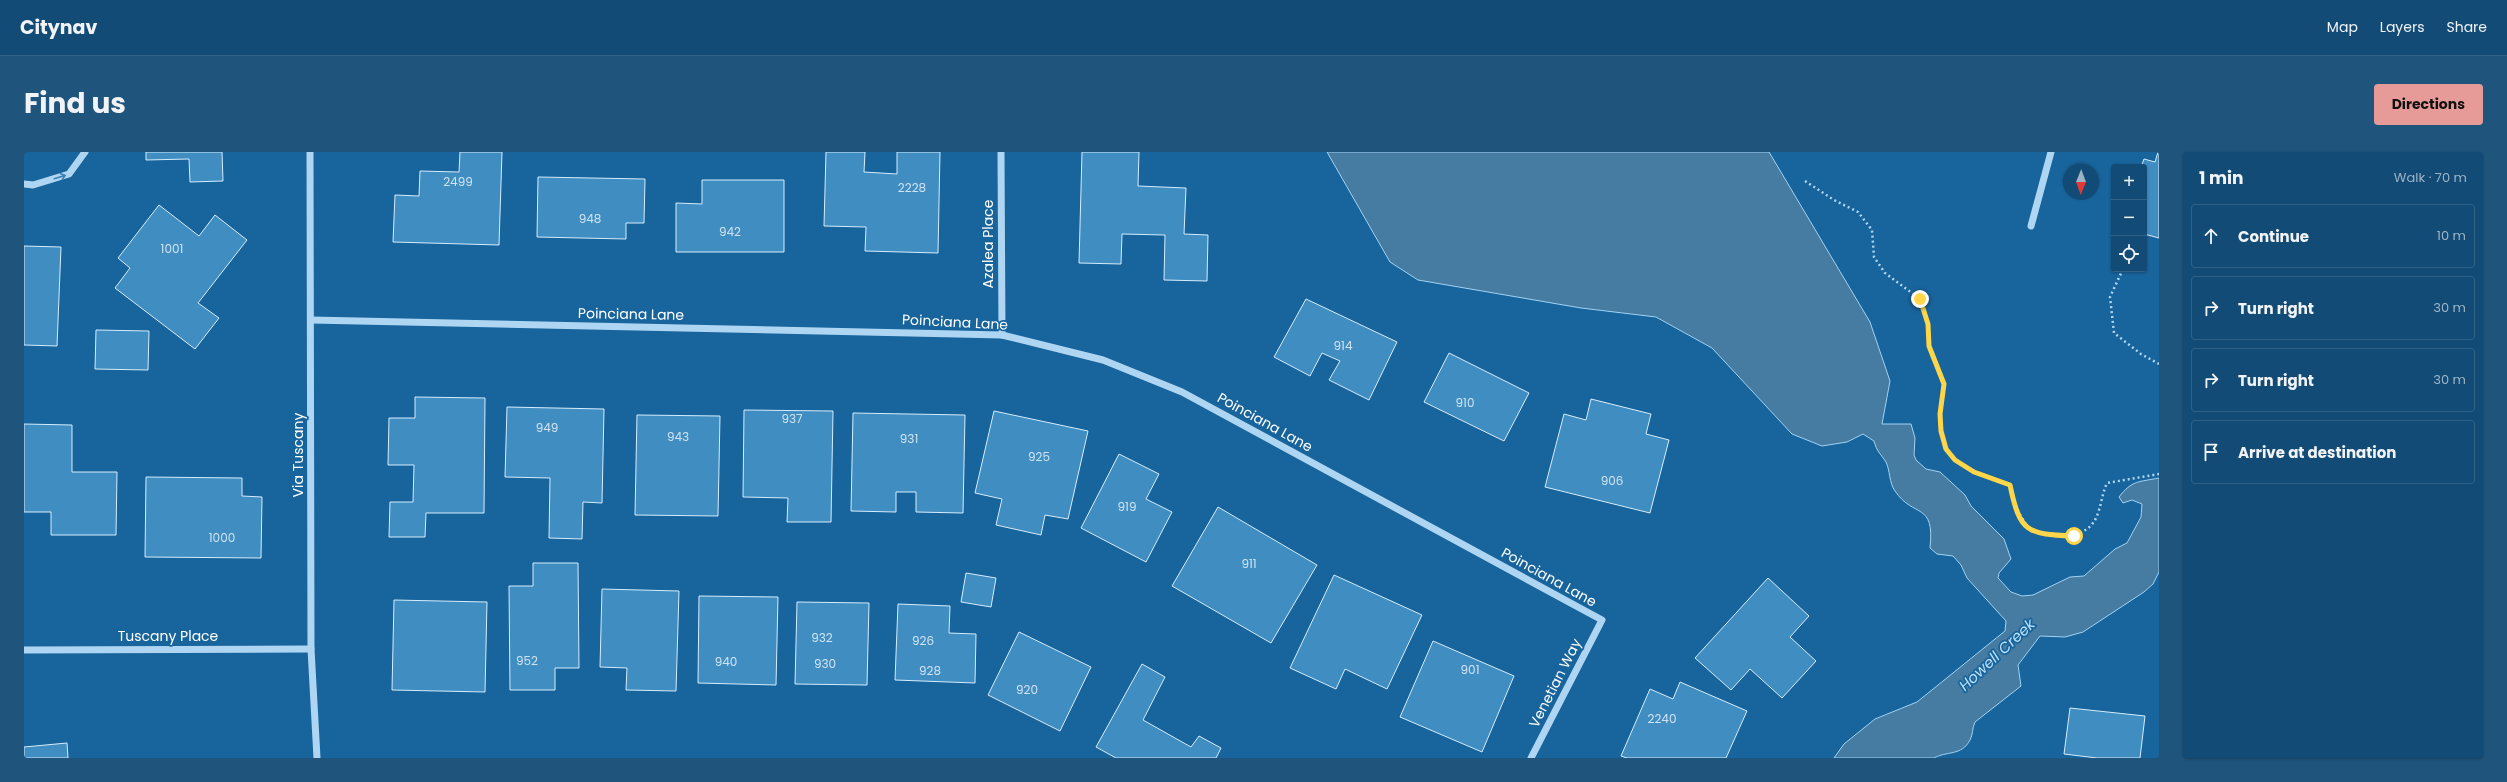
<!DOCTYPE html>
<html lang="en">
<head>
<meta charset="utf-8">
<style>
	body { margin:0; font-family:Poppins,sans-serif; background:#1f557d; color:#f1f3f6 }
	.controls { position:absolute; right:12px; top:12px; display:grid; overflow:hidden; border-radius:4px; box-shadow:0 1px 3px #0004 }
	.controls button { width:36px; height:36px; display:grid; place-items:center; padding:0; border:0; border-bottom:1px solid #316387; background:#124b75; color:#f1f3f6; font:20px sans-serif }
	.compass { position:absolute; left:2039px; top:12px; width:36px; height:36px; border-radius:50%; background:#124b75; box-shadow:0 1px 3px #0004; rotate:181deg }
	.stop { position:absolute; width:12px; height:12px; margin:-9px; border:3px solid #ffd54a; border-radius:50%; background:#fff }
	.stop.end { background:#ffd54a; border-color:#fff; box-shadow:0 1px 4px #0008 }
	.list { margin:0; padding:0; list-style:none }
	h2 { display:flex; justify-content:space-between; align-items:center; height:52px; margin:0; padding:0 16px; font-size:17px }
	h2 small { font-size:13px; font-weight:400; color:#9cb3c5 }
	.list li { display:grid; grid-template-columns:26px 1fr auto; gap:12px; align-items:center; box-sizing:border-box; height:64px; margin:0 8px 8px; padding:0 8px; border:1px solid #316387; border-radius:4px }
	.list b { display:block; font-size:15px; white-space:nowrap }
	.list em { font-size:13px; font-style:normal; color:#9cb3c5 }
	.icon { flex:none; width:22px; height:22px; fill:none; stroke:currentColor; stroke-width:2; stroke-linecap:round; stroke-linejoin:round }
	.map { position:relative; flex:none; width:2135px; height:606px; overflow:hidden; border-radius:4px }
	header { display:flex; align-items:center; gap:24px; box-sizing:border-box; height:56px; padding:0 20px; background:#124b75; border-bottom:1px solid #316387 }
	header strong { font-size:19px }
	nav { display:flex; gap:22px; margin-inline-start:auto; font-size:14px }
	.intro { display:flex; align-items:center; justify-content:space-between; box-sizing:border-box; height:96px; padding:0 24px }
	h1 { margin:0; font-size:28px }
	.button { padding:10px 18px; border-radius:4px; background:#e69b98; color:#111; font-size:14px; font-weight:700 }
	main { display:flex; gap:24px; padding:0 24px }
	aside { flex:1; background:#124b75; border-radius:4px; box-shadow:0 1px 3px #0004 }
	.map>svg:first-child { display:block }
	.water { fill:#467ba2; stroke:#a1d3f4 }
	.building { fill:#408dc2; stroke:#d6edfc }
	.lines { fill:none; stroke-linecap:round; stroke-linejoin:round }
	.path { stroke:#aed6f2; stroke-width:2.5; stroke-dasharray:2 3; stroke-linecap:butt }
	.minor { stroke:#aed6f2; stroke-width:7 }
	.oneway { stroke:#3e80b2 }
	.route { stroke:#ffd54a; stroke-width:5 }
	.labels { text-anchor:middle; stroke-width:3.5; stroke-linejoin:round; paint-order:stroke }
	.number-label { font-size:12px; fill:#cfe2f0 }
	.street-label { font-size:14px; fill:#fff; stroke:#18649c }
	.water-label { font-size:15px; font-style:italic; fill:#bbe0f8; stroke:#18649c }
</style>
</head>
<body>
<header>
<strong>Citynav</strong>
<nav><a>Map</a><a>Layers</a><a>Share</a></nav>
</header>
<div class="intro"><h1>Find us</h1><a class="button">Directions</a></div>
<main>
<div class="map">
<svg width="2135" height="606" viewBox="0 0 2135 606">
	<rect width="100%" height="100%" fill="#18649c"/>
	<!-- water -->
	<path class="water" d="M1303 0H1745L1846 170 1866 229 1858 272H1887L1891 286 1890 303 1892 308 1902 317 1916 320 1941 343 1947 354 1980 387 1987 407 1975 421 1974 426 1987 440 1998 444 2009 443 2046 425 2060 424 2091 397 2103 391 2117 365 2118 352 2108 348 2099 351 2095 345C2108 328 2115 330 2135 326V420L2129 432 2120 440 2059 480 2041 485 2016 484 1994 513 1997 534 1951 570C1948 576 1949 583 1946 588 1938 604 1922 599 1910 606H1810L1820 592 1851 567 1893 550 1981 479 1982 469 1943 426 1937 413 1929 404 1913 402 1906 396C1911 349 1890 367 1871 339 1865 331 1866 318 1862 310 1856 301 1853 300 1850 289L1839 282 1823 290 1798 294 1768 282 1688 196 1632 165 1557 156 1394 128 1366 110Z"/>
	<!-- building -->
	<g class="building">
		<path d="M122 0H198L199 29 166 30 165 7 122 8Z"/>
		<path d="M436 0H478L475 93 369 90 371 43 395 44 396 19 435 20Z"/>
		<path d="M802 0H841L840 20 873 22V0H916L914 101 841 99 842 75 800 74Z"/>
		<path d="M1058 0H1115L1114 34 1162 36 1160 82 1184 83 1183 129 1140 128 1141 83 1098 82 1097 112 1055 111Z"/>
		<path d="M2134 0H2135V86L2120 82V15H2117L2120 7 2131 10Z"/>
		<path d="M514 25 621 27 620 71H602V87L513 85Z"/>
		<path d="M678 28H760V100H652V51L678 52Z"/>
		<path d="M135 53 175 84 191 63 223 88 174 151 195 166 171 197 91 136 106 116 94 106Z"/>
		<path d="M0 94 37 95 33 194 0 193Z"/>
		<path d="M1282 147 1373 190 1345 248 1305 228 1316 209 1298 201 1286 224 1250 205Z"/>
		<path d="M72 178 125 179 124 218 71 217Z"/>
		<path d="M1425 201 1505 241 1480 289 1400 250Z"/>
		<path d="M391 245 461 246 460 361H402L401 385H365L366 350H389L390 313H364L365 266H391Z"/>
		<path d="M1567 247 1627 262 1622 282 1645 288 1626 361 1521 335 1540 262 1562 268Z"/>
		<path d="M483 255 580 257 578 351 559 350 558 387 525 386 526 326 481 325Z"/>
		<path d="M720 258 809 259 807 370H763L764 346 719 345Z"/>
		<path d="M970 259 1064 279 1044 367 1021 363 1017 383 972 373 978 347 951 341Z"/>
		<path d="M829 261 941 263 939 361 892 360V340H872V360L827 359Z"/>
		<path d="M613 263 696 264 694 364 611 363Z"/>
		<path d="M0 272 48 273V320H93L92 383H27V360H0Z"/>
		<path d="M1095 302 1135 322 1122 347 1148 360 1122 410 1057 376Z"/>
		<path d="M122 325 218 326V344L238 345 237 406 121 405Z"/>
		<path d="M1194 355 1293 413 1247 491 1148 434Z"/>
		<path d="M509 411H554L555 516H531V538H486L485 434H509Z"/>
		<path d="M942 421 972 426 967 455 937 450Z"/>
		<path d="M1310 423 1398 463 1363 537 1321 517 1312 537 1266 516Z"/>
		<path d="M1744 426 1785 464 1766 485 1792 509 1758 546 1726 517 1707 538 1671 506Z"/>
		<path d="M578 437 655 439 652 539 602 538 603 516 576 515Z"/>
		<path d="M675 444 754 445 752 533 674 531Z"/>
		<path d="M370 448 463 450 461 540 368 538Z"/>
		<path d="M773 450 845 451 843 533 771 532Z"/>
		<path d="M874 452 926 454 925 481 952 482 951 531 871 528Z"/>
		<path d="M995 480 1067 515 1036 579 964 543Z"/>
		<path d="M1409 489 1490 524 1458 600 1376 565Z"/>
		<path d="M1118 512 1141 525 1119 568 1167 595 1175 584 1197 596 1192 606H1092L1072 595Z"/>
		<path d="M1656 530 1723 559 1702 606H1603L1597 604 1626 537 1649 547Z"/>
		<path d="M2046 556 2121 564 2116 606H2073L2040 602Z"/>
		<path d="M43 591 44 606H0V595Z"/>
	</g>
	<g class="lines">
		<!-- path -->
		<g class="path">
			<path d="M1781 29 1810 48 1834 60 1848 78 1850 105 1861 121 1896 147 1904 172 1905 194 1920 232 1916 262 1917 279 1922 297 1931 308 1950 319 1986 333C1990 351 1995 364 2007 379 2030 385 2065 390 2074 361 2078 350 2078 342 2083 331L2135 322"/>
			<path d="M2099 117 2086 145 2090 181 2117 202 2135 212"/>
		</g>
		<!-- minor -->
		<g class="minor">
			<path d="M286 0 287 497 293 606"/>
			<path d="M977 0 978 183"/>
			<path d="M0 32 9 33 45 22 61 0"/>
			<path d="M2007 74 2027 0"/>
			<path d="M287 168 978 183 1079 208 1158 240 1578 468 1507 606"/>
			<path d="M0 498 287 497"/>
		</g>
	</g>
	<!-- one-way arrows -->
	<defs><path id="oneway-shaft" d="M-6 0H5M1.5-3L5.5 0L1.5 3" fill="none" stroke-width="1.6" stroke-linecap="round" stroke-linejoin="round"/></defs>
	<use class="oneway" href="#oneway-shaft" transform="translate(36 25) rotate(-17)"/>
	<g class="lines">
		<!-- route -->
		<path class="route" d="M1896 147 1904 172 1905 194 1920 232 1916 262 1917 279 1922 297 1931 308 1950 320 1986 333C1996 381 2003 382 2050 384"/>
	</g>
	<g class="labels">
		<!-- number labels -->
		<g class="number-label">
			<text x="434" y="34">2499</text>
			<text x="888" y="40">2228</text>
			<text x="566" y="71">948</text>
			<text x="706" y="84">942</text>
			<text x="148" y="101">1001</text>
			<text x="1319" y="198">914</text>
			<text x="1441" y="255">910</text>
			<text x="768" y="271">937</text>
			<text x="523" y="280">949</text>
			<text x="654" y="289">943</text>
			<text x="885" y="291">931</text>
			<text x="1015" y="309">925</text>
			<text x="1588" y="333">906</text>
			<text x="1103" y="359">919</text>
			<text x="198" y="390">1000</text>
			<text x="1225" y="416">911</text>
			<text x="798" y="490">932</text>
			<text x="899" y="493">926</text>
			<text x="503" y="513">952</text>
			<text x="702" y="514">940</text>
			<text x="801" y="516">930</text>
			<text x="1446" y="522">901</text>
			<text x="906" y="523">928</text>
			<text x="1003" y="542">920</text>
			<text x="1638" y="571">2240</text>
		</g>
		<!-- street labels -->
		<g class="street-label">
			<text transform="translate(964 92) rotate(-90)" y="5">Azalea Place</text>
			<text transform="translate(607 162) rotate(1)" y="5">Poinciana Lane</text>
			<text transform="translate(931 170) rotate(3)" y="5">Poinciana Lane</text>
			<text transform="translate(1241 270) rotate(29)" y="5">Poinciana Lane</text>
			<text transform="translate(274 303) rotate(-90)" y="5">Via Tuscany</text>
			<text transform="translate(1525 425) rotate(29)" y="5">Poinciana Lane</text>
			<text x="144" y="489">Tuscany Place</text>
			<text transform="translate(1531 531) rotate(-63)" y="5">Venetian Way</text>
		</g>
		<!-- water labels -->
		<g class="water-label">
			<text transform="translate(1973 503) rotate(-43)" y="5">Howell Creek</text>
		</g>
	</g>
</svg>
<div class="controls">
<button>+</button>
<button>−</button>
<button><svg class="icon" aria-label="locate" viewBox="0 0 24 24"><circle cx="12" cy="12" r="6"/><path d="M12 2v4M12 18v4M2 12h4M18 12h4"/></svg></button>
</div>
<svg class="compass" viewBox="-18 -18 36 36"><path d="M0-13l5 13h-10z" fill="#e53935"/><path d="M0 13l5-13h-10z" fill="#9cb3c5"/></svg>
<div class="stop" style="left:2050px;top:384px"></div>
<div class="stop end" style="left:1896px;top:147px"></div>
</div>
<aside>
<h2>1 min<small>Walk · 70 m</small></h2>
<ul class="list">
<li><svg class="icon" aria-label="ahead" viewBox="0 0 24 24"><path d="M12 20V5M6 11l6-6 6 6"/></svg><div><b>Continue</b></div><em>10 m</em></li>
<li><svg class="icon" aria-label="right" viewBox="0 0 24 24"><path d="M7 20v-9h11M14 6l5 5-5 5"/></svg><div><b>Turn right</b></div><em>30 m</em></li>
<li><svg class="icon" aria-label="right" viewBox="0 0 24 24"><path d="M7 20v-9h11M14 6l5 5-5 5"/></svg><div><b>Turn right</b></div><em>30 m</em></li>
<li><svg class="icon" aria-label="arrive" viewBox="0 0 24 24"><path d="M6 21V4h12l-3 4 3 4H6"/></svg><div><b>Arrive at destination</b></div></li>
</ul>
</aside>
</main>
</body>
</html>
